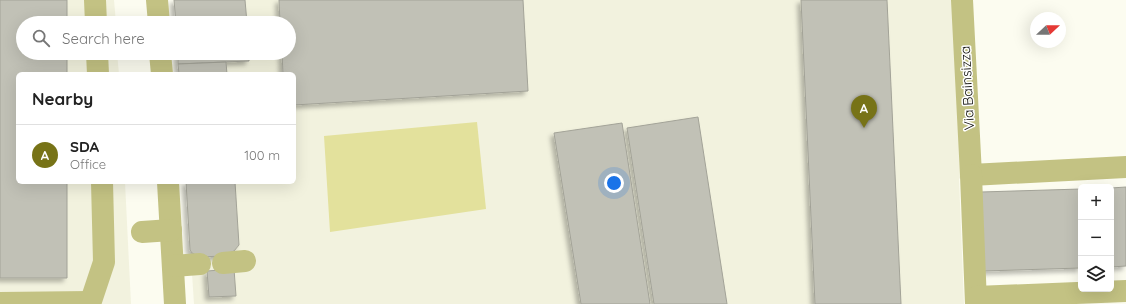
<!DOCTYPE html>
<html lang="en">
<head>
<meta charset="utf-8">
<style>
	body { margin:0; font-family:Quicksand,sans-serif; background:#f2f2f2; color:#222 }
	.controls { position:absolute; right:12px; bottom:12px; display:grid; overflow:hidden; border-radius:6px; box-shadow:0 4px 16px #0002 }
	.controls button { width:36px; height:36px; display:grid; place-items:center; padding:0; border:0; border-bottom:1px solid #e0e0e0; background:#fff; color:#222; font:20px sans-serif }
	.compass { position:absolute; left:1030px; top:12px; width:36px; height:36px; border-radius:50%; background:#fff; box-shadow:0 4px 16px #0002; rotate:68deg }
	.you { position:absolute; left:614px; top:183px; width:14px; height:14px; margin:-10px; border:3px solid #fff; border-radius:50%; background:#1a73e8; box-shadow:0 0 0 6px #1a73e833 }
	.badge { display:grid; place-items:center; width:26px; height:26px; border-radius:50%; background:#777317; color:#fff; font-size:13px; font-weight:700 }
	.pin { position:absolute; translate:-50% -33px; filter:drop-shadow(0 1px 2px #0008) }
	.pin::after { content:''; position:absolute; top:21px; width:14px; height:12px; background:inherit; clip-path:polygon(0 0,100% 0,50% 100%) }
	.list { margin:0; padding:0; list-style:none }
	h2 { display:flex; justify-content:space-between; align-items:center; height:52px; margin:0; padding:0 16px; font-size:17px }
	h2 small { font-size:13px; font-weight:400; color:#767676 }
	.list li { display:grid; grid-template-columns:26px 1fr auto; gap:12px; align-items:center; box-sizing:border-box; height:60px; padding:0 16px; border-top:1px solid #e0e0e0 }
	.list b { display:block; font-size:15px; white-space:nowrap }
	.list p { margin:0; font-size:13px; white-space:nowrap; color:#767676 }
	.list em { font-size:13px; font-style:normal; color:#767676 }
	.icon { flex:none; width:22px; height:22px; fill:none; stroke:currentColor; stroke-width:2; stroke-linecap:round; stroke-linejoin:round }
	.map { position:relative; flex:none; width:1126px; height:304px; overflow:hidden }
	.search { position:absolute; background:#fff; box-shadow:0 4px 16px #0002; left:16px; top:16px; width:280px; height:44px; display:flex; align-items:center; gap:10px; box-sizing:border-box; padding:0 14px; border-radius:22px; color:#767676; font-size:15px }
	.panel { position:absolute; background:#fff; box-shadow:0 4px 16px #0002; left:16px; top:72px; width:280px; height:112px; border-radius:6px }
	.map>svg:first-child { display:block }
	.built { fill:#f2f2de }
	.green { fill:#e3e19c }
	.building { fill:#c1c1b6; stroke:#a3a398; filter:url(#shadow) }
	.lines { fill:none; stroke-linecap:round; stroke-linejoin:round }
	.minor { stroke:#c3c283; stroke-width:22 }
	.labels { text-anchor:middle; stroke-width:3; stroke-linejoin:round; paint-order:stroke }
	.street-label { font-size:14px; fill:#0f0f0b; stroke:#fff }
</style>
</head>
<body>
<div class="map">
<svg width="1126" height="304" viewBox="0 0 1126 304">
	<defs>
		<filter id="shadow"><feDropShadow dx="-3.5" dy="3.5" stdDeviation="2" flood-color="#0004"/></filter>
	</defs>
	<rect width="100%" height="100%" fill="#fcfcf0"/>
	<!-- built -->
	<g class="built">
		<path d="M0 0H114L116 23H23V53H117L119 74H18V182H125L131 304H0Z"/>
		<path d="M174 0H970L978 160 959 179 964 304H194L186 182H294V74H179L178 53H289V23H176Z"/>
	</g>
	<!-- green -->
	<path class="green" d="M477 122 486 209 330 232 324 136Z"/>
	<!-- building -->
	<g class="building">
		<path d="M0 0H67V23H23V53H67V74H18V182H67V278H0Z"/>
		<path d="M174 0H245L247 23H176Z"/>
		<path d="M279 0H523L528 91 294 105V74H283L282 53H289V23H280Z"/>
		<path d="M801 0H887L901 304H815Z"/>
		<path d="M178 53H249V61L178 64Z"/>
		<path d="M226 62 227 74H179L178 64Z"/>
		<path d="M698 117 727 304H654L627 128Z"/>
		<path d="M622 123 650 304H581L554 133Z"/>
		<path d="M186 182H235L239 245 234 251 223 256 200 257 192 253 190 250Z"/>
		<path d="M1126 187V266L1111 267V188Z"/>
		<path d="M1081 189V268L984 271 981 192Z"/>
		<path d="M234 269 236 296 209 297 207 271Z"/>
	</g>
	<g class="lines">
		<!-- minor -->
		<g class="minor">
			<path d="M95 0 96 23"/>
			<path d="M157 0 159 23"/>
			<path d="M962 0 971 175 1126 167"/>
			<path d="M97 53 98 74"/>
			<path d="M160 53 162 74"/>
			<path d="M971 175 976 304"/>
			<path d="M168 182 175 304"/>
			<path d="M142 232 171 230"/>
			<path d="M223 263 245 261"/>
			<path d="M173 266 200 264"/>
			<path d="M976 297 1126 291"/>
			<path d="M0 303 90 302"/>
			<path d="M90 304 104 262 102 182"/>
		</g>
	</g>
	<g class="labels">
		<!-- street labels -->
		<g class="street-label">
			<text transform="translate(967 88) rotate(-93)" y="5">Via Bainsizza</text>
		</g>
	</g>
</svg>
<div class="controls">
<button>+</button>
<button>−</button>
<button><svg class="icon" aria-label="layers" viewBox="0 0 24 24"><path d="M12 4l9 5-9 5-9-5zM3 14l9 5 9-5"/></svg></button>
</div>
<svg class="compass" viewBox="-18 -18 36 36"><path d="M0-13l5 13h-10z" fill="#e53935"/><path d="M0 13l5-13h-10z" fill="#767676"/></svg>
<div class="you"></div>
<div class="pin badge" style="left:864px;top:128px">A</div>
<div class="search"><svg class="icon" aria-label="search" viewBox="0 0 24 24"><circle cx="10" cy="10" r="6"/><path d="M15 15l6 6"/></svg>Search here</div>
<section class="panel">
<h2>Nearby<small></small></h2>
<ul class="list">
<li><span class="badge">A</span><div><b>SDA</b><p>Office</p></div><em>100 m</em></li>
</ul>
</section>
</div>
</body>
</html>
